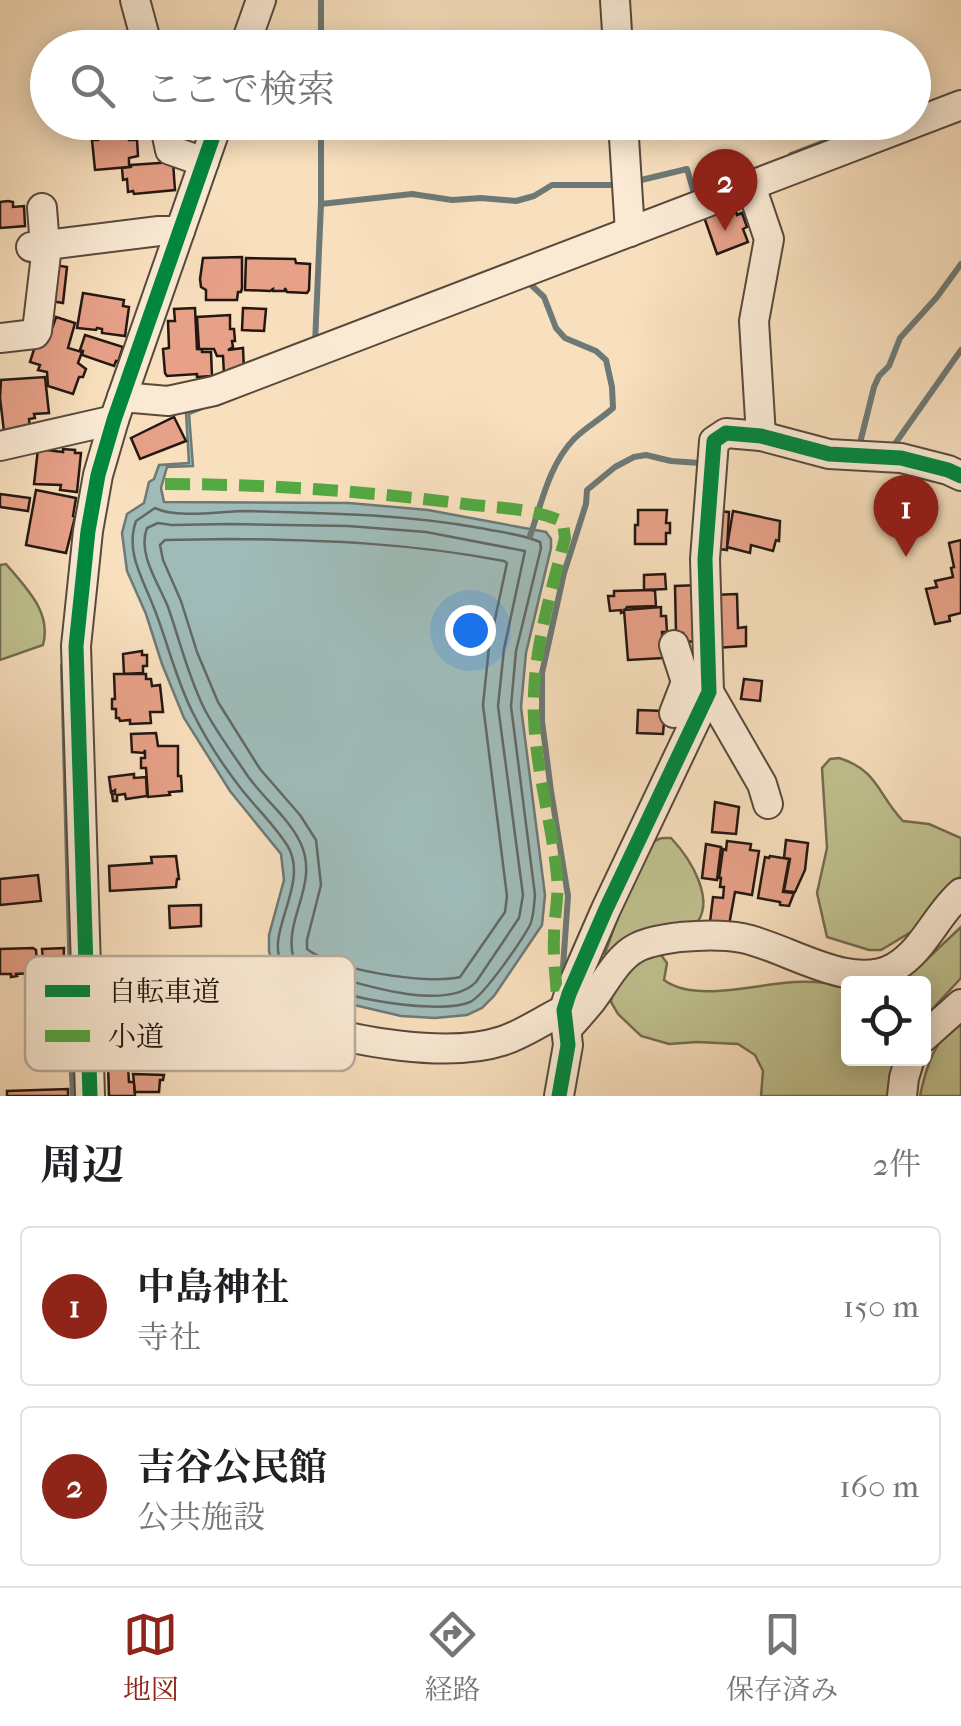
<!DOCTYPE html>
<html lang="ja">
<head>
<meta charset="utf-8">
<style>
	body { margin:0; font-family:"IM FELL French Canon","Noto Serif JP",serif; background:#f2f2f2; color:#202124 }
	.controls { position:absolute; right:30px; bottom:30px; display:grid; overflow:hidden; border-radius:10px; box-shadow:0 5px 25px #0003 }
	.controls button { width:90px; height:90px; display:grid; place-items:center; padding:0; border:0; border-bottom:2px solid #e0e0e0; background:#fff; color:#202124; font:50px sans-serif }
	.you { position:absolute; left:470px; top:630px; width:35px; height:35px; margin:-25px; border:8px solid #fff; border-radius:50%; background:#1a73e8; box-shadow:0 0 0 15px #1a73e833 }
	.badge { display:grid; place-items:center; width:65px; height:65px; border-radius:50%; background:#8f2418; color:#fff; font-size:32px; font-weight:700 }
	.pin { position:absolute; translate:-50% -82px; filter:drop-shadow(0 2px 5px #0008) }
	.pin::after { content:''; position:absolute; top:52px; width:35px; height:30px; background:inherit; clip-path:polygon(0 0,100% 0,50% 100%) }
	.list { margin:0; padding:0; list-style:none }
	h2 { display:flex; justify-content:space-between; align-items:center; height:130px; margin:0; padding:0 40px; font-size:42px }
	h2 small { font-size:32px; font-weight:400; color:#757577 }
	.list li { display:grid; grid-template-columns:65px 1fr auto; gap:30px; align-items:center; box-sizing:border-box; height:160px; margin:0 20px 20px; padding:0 20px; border:2px solid #e0e0e0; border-radius:10px }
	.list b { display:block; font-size:38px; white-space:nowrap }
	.list p { margin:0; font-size:32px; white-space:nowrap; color:#757577 }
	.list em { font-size:32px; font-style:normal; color:#757577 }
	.icon { flex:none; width:55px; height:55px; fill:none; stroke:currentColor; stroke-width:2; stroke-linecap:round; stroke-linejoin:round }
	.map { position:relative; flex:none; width:961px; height:1096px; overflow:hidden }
	.search { position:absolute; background:#fff; box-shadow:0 5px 25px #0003; left:30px; right:30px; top:30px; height:110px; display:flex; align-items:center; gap:25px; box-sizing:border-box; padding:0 35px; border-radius:55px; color:#757577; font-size:38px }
	.sheet { height:490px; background:#fff }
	nav { display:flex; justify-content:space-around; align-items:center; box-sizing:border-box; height:140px; border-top:2px solid #e0e0e0; background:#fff; font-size:28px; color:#757577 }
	nav a { display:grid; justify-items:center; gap:5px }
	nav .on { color:#8f2418 }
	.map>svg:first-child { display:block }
	.green { fill:#c0c18f; stroke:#726c50; stroke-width:2.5 }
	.water { fill:#9fbbb8; stroke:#6d7976; stroke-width:2.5 }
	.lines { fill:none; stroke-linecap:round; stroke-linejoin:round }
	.shore { stroke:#616965; stroke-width:2.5 }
	.stream { stroke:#6d7976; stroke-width:6 }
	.building { fill:#e7a188; stroke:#231712; stroke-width:2.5 }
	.minor-casing { stroke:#58493d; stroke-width:32 }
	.minor { stroke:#faead4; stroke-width:28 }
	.quiet { stroke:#53a942; stroke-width:12; stroke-dasharray:25 12; stroke-linecap:butt }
	.cycleway-casing { stroke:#faead4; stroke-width:21 }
	.cycleway { stroke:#00873e; stroke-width:15 }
	.key { fill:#faead4; stroke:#baab9a; stroke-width:2.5 }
	.key-label { font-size:28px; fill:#231712 }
</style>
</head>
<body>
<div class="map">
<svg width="961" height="1096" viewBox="0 0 961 1096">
	<rect width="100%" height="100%" fill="#f8dfbd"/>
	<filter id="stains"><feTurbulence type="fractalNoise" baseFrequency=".002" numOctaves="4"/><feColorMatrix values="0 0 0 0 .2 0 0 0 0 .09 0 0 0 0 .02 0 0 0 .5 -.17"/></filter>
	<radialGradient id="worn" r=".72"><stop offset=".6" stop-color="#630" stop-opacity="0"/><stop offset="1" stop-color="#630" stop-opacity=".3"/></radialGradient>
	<!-- green -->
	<g class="green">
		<path d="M6 564C26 588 52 612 43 645L0 660V565Z"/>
		<path d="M839 758C878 770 878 795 903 821L929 824 961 838V877L954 880 916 929 881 950H869L827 937 817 893 827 848 822 768 830 759Z"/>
		<path d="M671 838C690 858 718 902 694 926L606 959 605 953C615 928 635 855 655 841 661 837 664 838 671 838Z"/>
		<path d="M961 927V978L924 1018V984H885L925 961Z"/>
		<path d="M658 951 667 963 664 980C695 1003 757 984 794 982 811 981 832 983 848 987V1058L900 1059 892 1096H761L763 1071 755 1055 738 1044 697 1042 669 1044 641 1036 618 1014 611 1002 613 985 650 952Z"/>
		<path d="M961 1018V1096H920C926 1067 936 1037 961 1018Z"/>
	</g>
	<!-- water -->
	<path class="water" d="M311 362 314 364 189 414 193 466 167 467 161 488 164 502 349 503 428 510 546 532 551 539V548L526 653 521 707 545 895 542 925 494 996 482 1008 467 1015 435 1018 401 1016 333 1000 307 992 288 983 274 969 269 951V935L284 880 281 854 230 791 184 718 162 664 146 614 127 571 122 533 127 514 144 503 149 482 154 479 159 465 189 463 186 412Z"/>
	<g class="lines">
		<!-- shore -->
		<g class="shore">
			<path d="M155 508C178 519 221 511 247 511 325 513 403 514 480 528 499 532 522 534 540 542L541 548 516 651 511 706 535 895C534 904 534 916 530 925 522 940 484 996 470 1002 438 1017 301 994 282 963 264 934 311 882 287 845 273 823 254 806 239 786 222 764 206 739 194 715 176 681 168 643 154 608 143 579 125 552 136 521Z"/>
			<path d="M158 523 172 525 230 524 348 526 426 532 525 551 504 649 498 706 523 895 519 918 476 982C445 1014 354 982 315 971L302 965 293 956C284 919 319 884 301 844 289 817 261 797 245 772 231 751 215 730 204 708 188 676 180 641 168 607 159 584 137 554 147 528Z"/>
			<path d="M230 539C325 540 410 543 504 561L507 563 489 647 483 705 507 896 505 912 460 977C427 985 333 970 307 949V940L321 885 316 840 300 815 260 769 218 702 197 652 181 601 163 560 160 545 165 540Z"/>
		</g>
		<!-- stream -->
		<g class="stream">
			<path d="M321 0V48"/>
			<path d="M791 155 876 122"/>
			<path d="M637 181 687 169 694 193 701 191"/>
			<path d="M321 204 412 194 452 200 481 198 516 201 534 196 552 185H620"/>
			<path d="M528 282 544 297 556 328 565 338 596 351 606 360 612 387 613 408C601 419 586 427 574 439 549 465 542 502 530 536"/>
			<path d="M315 344 321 204V122"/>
			<path d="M860 443 874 387 879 376 889 366 900 338 937 297 961 264"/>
			<path d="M892 448 961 350"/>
			<path d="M63 666 71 985"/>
			<path d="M562 982 568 896 551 791 542 721V673L564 573 586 504 587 490 615 467 634 457 646 455 671 461 700 463"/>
			<path d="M270 997 274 964"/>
			<path d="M72 1013 70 1032 73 1096"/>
		</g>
	</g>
	<!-- building -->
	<g class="building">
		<path d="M97 122H128L129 140H137L138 156 129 158V167L95 170 92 140H98Z"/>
		<path d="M173 162 175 190 134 194 133 191 128 192 127 179 123 180 122 168 131 167V165Z"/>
		<path d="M8 201 13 202V207L24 206 25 226 0 228V202Z"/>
		<path d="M734 206 737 215 742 213 747 227 743 229 748 242 717 254 704 217Z"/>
		<path d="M242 257V288L241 292H238L237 300H206V290L201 287 200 279 203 258Z"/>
		<path d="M246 258 295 259 296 263 310 264 309 290 307 293 287 292 285 288V291H273V289L270 291 245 290Z"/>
		<path d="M49 264 67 267 63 303 45 300Z"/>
		<path d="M83 293 124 300 123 306 129 307 125 336 102 333V329L97 328 96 330 77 328Z"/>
		<path d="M195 308 197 349H202V352H211L212 376 197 377V374L167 376 165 373 163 349 169 348 168 321H175L174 309Z"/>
		<path d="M243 308 266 309 264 331 242 330Z"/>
		<path d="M230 315V329H234L235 341H232L233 347 228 350 243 348 244 371 224 374 223 356H217L214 349H199L197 317Z"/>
		<path d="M56 317 75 323 68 348 82 352 78 363 86 369 83 377H79L73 394 48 386 47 372 38 370 40 365 30 362 36 343 48 324 53 326Z"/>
		<path d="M85 335 123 347 118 362 116 361 114 366 82 355 83 351 80 350Z"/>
		<path d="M45 377 49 413 34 414 35 418 29 419 30 427 5 440 0 398 1 380Z"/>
		<path d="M174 417 186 441 140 459 131 438Z"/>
		<path d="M38 449 63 452V449L75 450V453H81L77 492 60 490 61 485 34 484Z"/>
		<path d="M36 490 76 498 73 516 75 517 66 553 26 545Z"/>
		<path d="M0 494 30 498 28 511 0 507Z"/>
		<path d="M638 510H667L666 523H670V533H666V544H635V525H638Z"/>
		<path d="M713 511 729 512 727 550 711 548Z"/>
		<path d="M733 511 780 521 779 541 776 540 773 551 751 545 750 553 727 547Z"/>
		<path d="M961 540V613L949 616 950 621 935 624 926 589 937 587 935 581 953 577 951 568 954 567 949 543Z"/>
		<path d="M665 574 666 589 644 590V575Z"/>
		<path d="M699 585 701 641 683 642V633H676L675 586Z"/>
		<path d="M651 590 655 591 656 606 627 607 624 612 621 613V610L610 611 608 596H614V591Z"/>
		<path d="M737 594 738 628 746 627V646L714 648 712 595Z"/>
		<path d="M661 607V616H666L667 632H662L663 658 628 660 624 610Z"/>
		<path d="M142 651V655H147V666H143V673L124 674 123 654Z"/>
		<path d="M114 674H146V679H151L152 686 160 685 163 712H150L151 723 130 724V720L120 721 119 718H116V709H112V699H115Z"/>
		<path d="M744 679 762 681 760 701 741 699Z"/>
		<path d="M638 710 664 711 668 723 664 722 663 734 637 733Z"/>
		<path d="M156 733 158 746H178V776H181L182 791 169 792 170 795 148 797 146 768H141V758H145V750L144 753 132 752 131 734Z"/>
		<path d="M134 774V778L146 777 147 796 126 799 125 794 117 795V801H113L112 794H115V790L111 792 109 777Z"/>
		<path d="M715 802 739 807 736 834 712 832Z"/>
		<path d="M786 840 808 843 805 870 795 892 784 891 790 859 784 858Z"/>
		<path d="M727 841 751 844 750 850 759 851 752 895 735 892 729 925 710 922 713 897 723 898 724 887H720L721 878H719L723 849 726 850Z"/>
		<path d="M706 844 721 847 717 880 702 878Z"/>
		<path d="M176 856 179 879H177L176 887 110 891 109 866 152 863 151 857Z"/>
		<path d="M770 856 789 859 783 892 794 893 789 906 780 905V902L758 898 765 857 769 858Z"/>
		<path d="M38 875 41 901 0 905V879Z"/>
		<path d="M201 905V926L170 928 169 906Z"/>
		<path d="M33 948 36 950 37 962H34V973L16 974 17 976 11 977V974H0V949Z"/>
		<path d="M64 948 63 981H54V978L34 979V962L43 961 42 949Z"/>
		<path d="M108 1064H125V1067H128L129 1082H134L135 1096H109Z"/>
		<path d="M133 1074 164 1075 163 1080H160L159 1092H135Z"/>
		<path d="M68 1089V1096H7V1091Z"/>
	</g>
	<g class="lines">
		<!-- minor casing -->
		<g class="minor-casing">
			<g id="minor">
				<path d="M135 0 148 48"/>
				<path d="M615 0 618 48"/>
				<path d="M244 48 261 0"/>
				<path d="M164 122 170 150 204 162"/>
				<path d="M623 122 630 232"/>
				<path d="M751 186 769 239 754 321 761 436"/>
				<path d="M42 208 45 246"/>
				<path d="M31 247 159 231H180"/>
				<path d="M0 338 35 334 37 331 47 246"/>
				<path d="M122 397 168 401 214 391 961 105"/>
				<path d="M0 446 114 420"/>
				<path d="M674 645 686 682 674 713"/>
				<path d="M709 692 762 784 768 804"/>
				<path d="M87 984C105 984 123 984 140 983 163 982 178 977 201 981 235 988 268 1009 300 1022 351 1043 450 1058 502 1041 524 1034 543 1020 564 1010"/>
				<path d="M567 1029C575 1020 584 1010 592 1000 605 983 617 958 636 948 649 941 666 939 680 937 701 935 721 934 742 938 788 947 850 993 895 967 924 950 936 915 961 893"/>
				<path d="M924 1037 961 1004"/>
				<path d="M90 1096 76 646 88 531 98 475 114 420 218 122"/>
				<path d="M559 1096 568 1045 564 1010 569 994 606 909 709 692 705 559 714 441 726 433 761 436 829 454 901 458 948 470 961 476"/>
				<path d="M902 1096 904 1078 910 1058"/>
			</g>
		</g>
		<!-- minor -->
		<use href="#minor" class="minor"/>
		<!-- quiet -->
		<path class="quiet" d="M165 484C266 484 365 491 465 504 497 508 534 508 563 522L565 538C550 596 531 658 534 718 536 771 552 823 557 876 559 898 554 916 554 937 553 957 556 978 557 998L561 1006"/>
		<!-- cycleway casing -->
		<g class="cycleway-casing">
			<g id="cycleway">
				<path d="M90 1096 76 646 88 531 98 475 114 420 218 122"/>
				<path d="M559 1096 568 1045 564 1010 569 994 606 909 709 692 705 559 714 441 726 433 761 436 829 454 901 458 948 470 961 476"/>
			</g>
		</g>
		<!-- cycleway -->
		<use href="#cycleway" class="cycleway"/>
	</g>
	<!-- legend -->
	<rect x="25" y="956" width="330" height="115" rx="15" class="key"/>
	<rect x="45" y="985" width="45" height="12" fill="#00873e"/>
	<rect x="45" y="1030" width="45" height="12" fill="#53a942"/>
	<g class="key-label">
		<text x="108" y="1001">自転車道</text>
		<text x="108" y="1046">小道</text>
	</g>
	<rect width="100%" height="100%" filter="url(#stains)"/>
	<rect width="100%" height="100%" fill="url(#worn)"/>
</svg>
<div class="controls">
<button><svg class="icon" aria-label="locate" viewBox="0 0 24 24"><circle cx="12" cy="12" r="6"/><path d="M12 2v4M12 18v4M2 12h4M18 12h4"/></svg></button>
</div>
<div class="you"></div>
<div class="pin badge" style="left:906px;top:557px">1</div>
<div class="pin badge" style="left:725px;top:231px">2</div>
<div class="search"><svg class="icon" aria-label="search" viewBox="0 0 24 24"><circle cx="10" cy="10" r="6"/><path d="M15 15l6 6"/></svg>ここで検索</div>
</div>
<section class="sheet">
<h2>周辺<small>2件</small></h2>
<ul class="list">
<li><span class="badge">1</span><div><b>中島神社</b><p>寺社</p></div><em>150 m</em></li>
<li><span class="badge">2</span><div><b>吉谷公民館</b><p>公共施設</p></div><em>160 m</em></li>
</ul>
</section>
<nav>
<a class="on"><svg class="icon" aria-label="map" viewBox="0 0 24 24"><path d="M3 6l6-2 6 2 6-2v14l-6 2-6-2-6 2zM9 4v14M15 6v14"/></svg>地図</a>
<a><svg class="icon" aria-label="directions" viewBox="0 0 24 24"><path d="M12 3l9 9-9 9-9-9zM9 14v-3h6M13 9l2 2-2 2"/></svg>経路</a>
<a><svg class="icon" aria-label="saved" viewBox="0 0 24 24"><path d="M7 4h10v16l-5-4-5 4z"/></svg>保存済み</a>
</nav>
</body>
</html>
